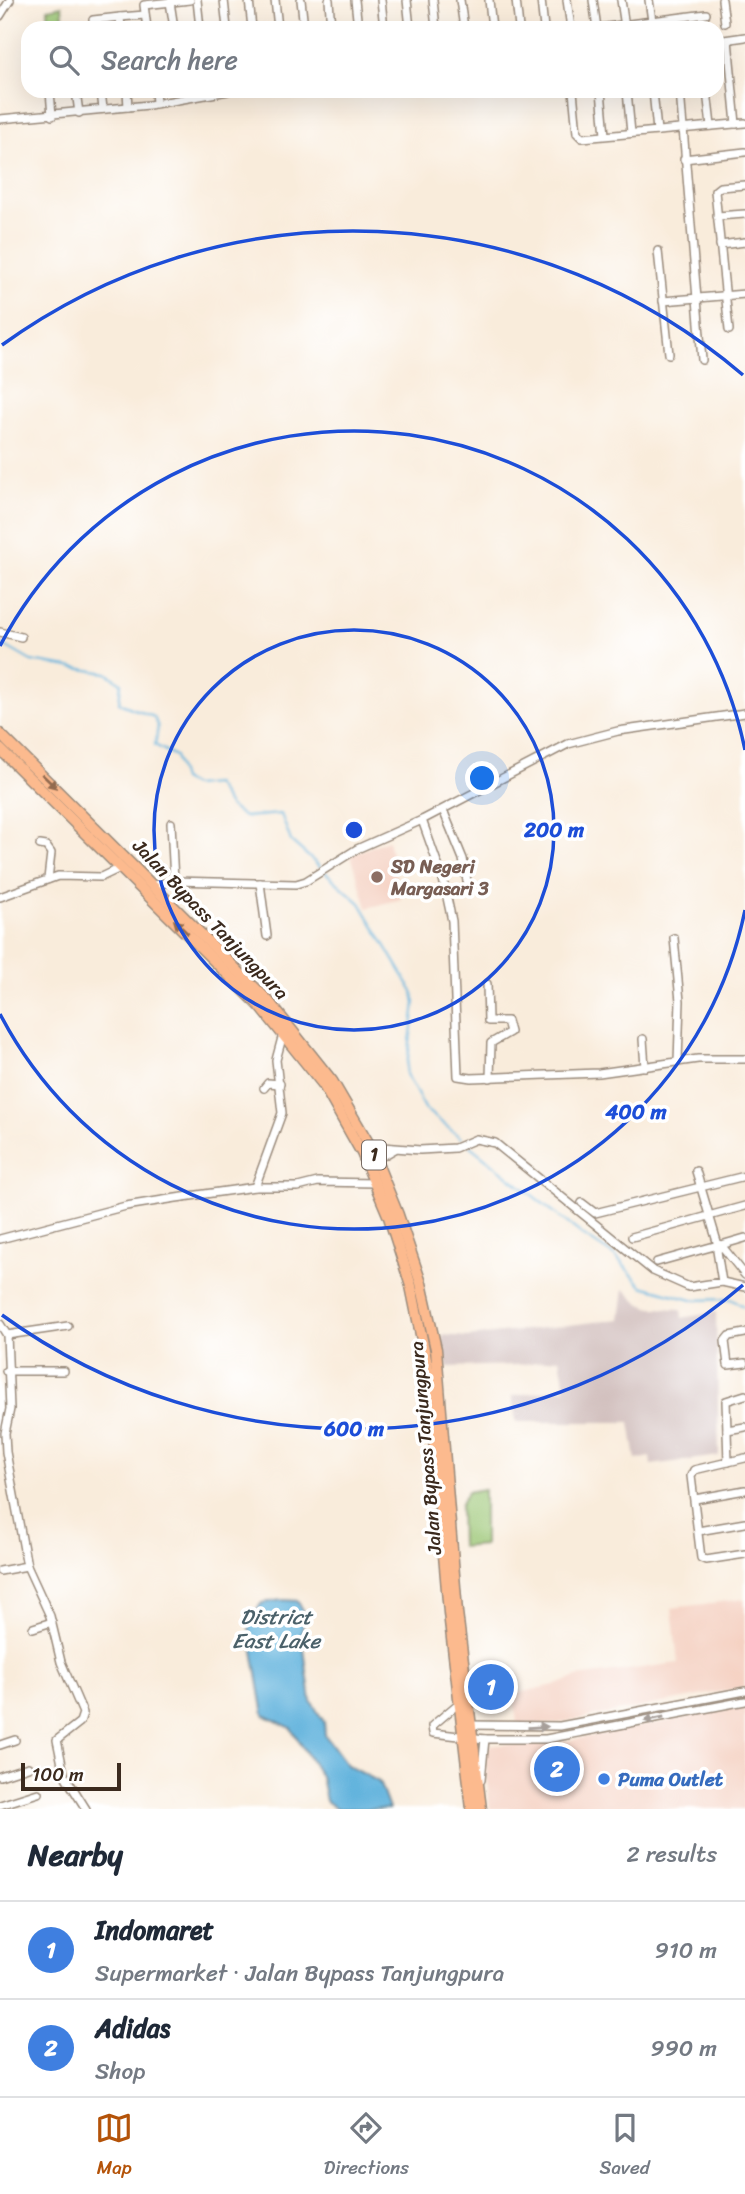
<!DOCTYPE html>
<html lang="en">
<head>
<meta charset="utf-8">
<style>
	body { margin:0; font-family:Sriracha,sans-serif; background:#f2f2f3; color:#1f2937 }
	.scale { position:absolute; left:21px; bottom:18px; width:100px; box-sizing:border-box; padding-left:7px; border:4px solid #3b2a1e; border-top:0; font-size:19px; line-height:24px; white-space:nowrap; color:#3b2a1e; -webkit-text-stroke:5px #fff; paint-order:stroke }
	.you { position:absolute; left:483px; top:779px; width:24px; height:24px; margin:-18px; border:5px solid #fff; border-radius:50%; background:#1a73e8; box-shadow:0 0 0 10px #1a73e833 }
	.badge { display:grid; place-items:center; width:46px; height:46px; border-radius:50%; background:#b45309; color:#fff; font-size:23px; font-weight:700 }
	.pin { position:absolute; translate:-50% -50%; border:4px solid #fff; box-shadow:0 2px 7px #0006 }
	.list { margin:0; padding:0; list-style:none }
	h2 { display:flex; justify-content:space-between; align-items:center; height:91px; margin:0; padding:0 28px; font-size:30px }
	h2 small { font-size:23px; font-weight:400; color:#747a83 }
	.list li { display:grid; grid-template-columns:46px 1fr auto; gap:21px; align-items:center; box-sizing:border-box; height:98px; padding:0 28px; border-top:2px solid #e0e1e3 }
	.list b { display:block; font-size:26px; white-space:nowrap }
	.list p { margin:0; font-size:23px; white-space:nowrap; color:#747a83 }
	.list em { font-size:23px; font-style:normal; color:#747a83 }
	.icon { flex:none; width:38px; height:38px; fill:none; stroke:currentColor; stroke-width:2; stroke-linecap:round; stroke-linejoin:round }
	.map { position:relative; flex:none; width:745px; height:1809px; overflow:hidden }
	.search { position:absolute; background:#fff; box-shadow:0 7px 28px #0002; left:21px; right:21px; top:21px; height:77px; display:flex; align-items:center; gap:18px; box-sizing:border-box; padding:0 24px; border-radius:21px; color:#747a83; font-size:26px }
	.sheet { height:287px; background:#fff }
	nav { display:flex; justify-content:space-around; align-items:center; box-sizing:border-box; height:98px; border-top:2px solid #e0e1e3; background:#fff; font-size:19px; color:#747a83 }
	nav a { display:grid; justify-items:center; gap:4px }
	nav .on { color:#b45309 }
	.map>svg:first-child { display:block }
	.built { fill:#f5d2c3 }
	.industrial { fill:#d1bfbd }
	.green { fill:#9bc674; stroke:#6b7849; stroke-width:2 }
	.water { fill:#62b3dd; stroke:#4e6e7e; stroke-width:2 }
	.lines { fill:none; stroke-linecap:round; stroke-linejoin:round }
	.stream { stroke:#62b3dd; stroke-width:2 }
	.minor-casing { stroke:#9a8b7c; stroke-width:10 }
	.highway-casing { stroke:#9a8b7c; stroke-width:13 }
	.minor { stroke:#fff; stroke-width:7 }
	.highway { stroke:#fcba8e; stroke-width:10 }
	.oneway { fill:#926b50 }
	.oneway2 { fill:#a79f9a }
	.ring { fill:none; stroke:#1d4ed8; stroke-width:3.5 }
	.education-dot { fill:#8d6e63; stroke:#fff; stroke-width:2.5 }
	.shop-dot { fill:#3f7fe0; stroke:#fff; stroke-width:2.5 }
	.labels { text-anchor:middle; stroke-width:7; stroke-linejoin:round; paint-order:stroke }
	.shield { fill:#fff; stroke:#766a62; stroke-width:2 }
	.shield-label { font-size:18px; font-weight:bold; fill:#3b2a1e }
	.education-label { font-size:19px; font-weight:bold; fill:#785e54; stroke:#fff; text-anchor:start }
	.street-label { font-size:19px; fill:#3b2a1e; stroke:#fff }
	.shop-label { font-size:19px; font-weight:bold; fill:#366cbe; stroke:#fff; text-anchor:start }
	.water-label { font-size:21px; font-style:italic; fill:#4b616a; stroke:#fff }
	.centre { fill:#1d4ed8; stroke:#fff; stroke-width:3.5 }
	.ring-label { font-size:21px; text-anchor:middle; font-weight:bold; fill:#1d4ed8; stroke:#fff; stroke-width:7; stroke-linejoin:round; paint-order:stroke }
</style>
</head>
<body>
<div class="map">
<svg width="745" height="1809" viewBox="0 0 745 1809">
	<rect width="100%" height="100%" fill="#fff"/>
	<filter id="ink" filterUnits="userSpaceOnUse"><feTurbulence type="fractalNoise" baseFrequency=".0143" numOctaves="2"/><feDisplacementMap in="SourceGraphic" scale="14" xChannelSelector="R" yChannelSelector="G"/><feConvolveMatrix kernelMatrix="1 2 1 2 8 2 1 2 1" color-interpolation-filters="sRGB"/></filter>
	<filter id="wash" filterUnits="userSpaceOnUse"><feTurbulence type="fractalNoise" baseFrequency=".00686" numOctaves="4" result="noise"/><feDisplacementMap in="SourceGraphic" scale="28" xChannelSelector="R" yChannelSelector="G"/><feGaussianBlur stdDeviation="1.57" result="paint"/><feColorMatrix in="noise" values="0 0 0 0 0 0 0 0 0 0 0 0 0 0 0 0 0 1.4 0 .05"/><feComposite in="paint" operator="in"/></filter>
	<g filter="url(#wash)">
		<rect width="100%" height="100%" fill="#f9ecdb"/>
		<!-- built -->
		<g class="built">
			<path d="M388 840 401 899 367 908 351 855Z"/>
			<path d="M745 1599V1687L554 1724H517L514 1694 559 1684 577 1677 678 1663 672 1608Z"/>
			<path d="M745 1706V1809H490L485 1755 486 1749 491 1745 551 1744Z"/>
		</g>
		<!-- industrial -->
		<path class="industrial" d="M624 1289 639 1303 652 1308 681 1309 682 1318 716 1312 719 1456 651 1465 650 1457 636 1460 630 1422H516L512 1396 565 1388 560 1358 518 1365 447 1367 442 1335 468 1337 620 1319Z"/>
		<!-- green -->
		<g class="green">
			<path d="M62 6 64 27 49 28 48 9Z"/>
			<path d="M484 1489V1545L461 1547 460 1506 467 1492Z"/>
		</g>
		<!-- water -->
		<path class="water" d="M282 1600 298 1601 304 1613 302 1634 311 1701 324 1722 325 1735 347 1765 379 1782 389 1809H338L326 1801 321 1777 291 1728 264 1715 248 1621 262 1603Z"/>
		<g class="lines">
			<!-- stream -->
			<g class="stream">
				<path d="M0 643 31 661 107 673 121 683 119 703 154 717 158 727 155 745 175 756 182 780 193 786 215 784 229 806 244 817 281 814 291 841 320 867"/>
				<path d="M324 871 360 903 413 992 415 1003 406 1074 426 1110 461 1138"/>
				<path d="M470 1146 584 1236 616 1257 642 1286 692 1300 731 1299 745 1307"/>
			</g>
		</g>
	</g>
	<g filter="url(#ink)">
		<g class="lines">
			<!-- minor casing -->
			<g class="minor-casing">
				<g id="minor">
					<path d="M197 0 200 28"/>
					<path d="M224 0 227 28"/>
					<path d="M249 0 252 28"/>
					<path d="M275 0 278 28"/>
					<path d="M301 0 304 28"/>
					<path d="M329 0 331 28"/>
					<path d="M355 0 358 28"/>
					<path d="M381 0 384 28"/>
					<path d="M407 0 410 28"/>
					<path d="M433 0 436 28"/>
					<path d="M460 0 464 28"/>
					<path d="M489 0 492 28"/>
					<path d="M516 0 519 28"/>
					<path d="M541 0 544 28"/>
					<path d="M567 0 571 28"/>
					<path d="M593 0 597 28"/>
					<path d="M621 0 625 27"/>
					<path d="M722 0 725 23"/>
					<path d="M170 2 174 28"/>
					<path d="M0 16 10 0"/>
					<path d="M652 21 706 14"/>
					<path d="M94 28 93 20 120 17"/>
					<path d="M121 28 120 17 145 15"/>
					<path d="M147 28 144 5 190 0"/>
					<path d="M599 28 652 21 649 0"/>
					<path d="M728 40 736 124"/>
					<path d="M717 41 745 37"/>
					<path d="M50 91 52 116"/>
					<path d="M76 91 79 113"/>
					<path d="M101 91 103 109"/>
					<path d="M127 91 128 107"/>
					<path d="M155 91 156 103"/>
					<path d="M573 91 577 133 582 138 745 123"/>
					<path d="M601 91 605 135"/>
					<path d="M627 91 631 133"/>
					<path d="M653 91 657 131"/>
					<path d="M680 91 702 360"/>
					<path d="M707 91 711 126"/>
					<path d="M0 119 149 105 228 91"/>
					<path d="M684 159 745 152"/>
					<path d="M717 216 745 214"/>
					<path d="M720 245 745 242"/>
					<path d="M658 251 669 354"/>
					<path d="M663 301 745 294"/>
					<path d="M729 330 715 191 720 187 745 185"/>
					<path d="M0 632 21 637"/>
					<path d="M443 810 463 859 467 881"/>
					<path d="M422 820 443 879 452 921 458 1076 471 1078 599 1073 698 1059H745"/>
					<path d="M171 823 174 881"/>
					<path d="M40 845 46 846 51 853 48 879"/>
					<path d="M260 883 267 936"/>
					<path d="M155 885 174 881 296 884 306 881 357 849 422 820 568 744 618 731 745 713"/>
					<path d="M0 897 58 876 101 877 120 868"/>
					<path d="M674 938 680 1001 678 1062"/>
					<path d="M487 984 488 1021H507L510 1032 491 1043 490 1078"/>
					<path d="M643 1039 645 1067"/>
					<path d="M264 1088 268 1083 280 1084"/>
					<path d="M370 1146 420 1150 455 1148 476 1139 495 1143 653 1271 689 1287 722 1282 717 1251 721 1245 745 1275"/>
					<path d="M376 1160 395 1149"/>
					<path d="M255 1187 282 1113 276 1060 283 1034"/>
					<path d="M582 1203 595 1213 745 1176"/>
					<path d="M632 1237 745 1206"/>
					<path d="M0 1239 126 1206 176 1198 255 1187H298L318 1182 375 1183"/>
					<path d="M721 1245 745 1238"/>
					<path d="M657 1262 718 1245 696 1171"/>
					<path d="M722 1282 745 1287"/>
					<path d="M0 1324 7 1335 10 1409 5 1433 6 1452 27 1566 50 1616 61 1662 83 1713 80 1722 57 1740 64 1774 86 1809"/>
					<path d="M745 1333 729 1336 725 1341 728 1365 745 1363"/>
					<path d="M7 1335 68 1326"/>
					<path d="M6 1371H64"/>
					<path d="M727 1430 745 1427"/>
					<path d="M745 1458 694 1470 691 1476 701 1558 706 1560 745 1554"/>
					<path d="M728 1462 726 1401 745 1395"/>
					<path d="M695 1499 745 1490"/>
					<path d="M698 1531 745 1523"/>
					<path d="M0 1571 27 1566"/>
					<path d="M33 1628 52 1622"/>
					<path d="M459 1703 432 1726 433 1733 485 1739H546L745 1701"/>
					<path d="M469 1725 560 1726 745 1691"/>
					<path d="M0 1745 15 1740"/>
					<path d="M0 1776 28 1767"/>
					<path d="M481 1780 485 1739"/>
					<path d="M0 1805 38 1793"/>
				</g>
			</g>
			<!-- highway casing -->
			<g class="highway-casing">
				<g id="highway">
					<path d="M0 734 269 1002 332 1081 370 1146 398 1215 421 1283 436 1349 457 1612 481 1809"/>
					<path d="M0 749 261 1007 323 1084 362 1153 389 1217 411 1286 428 1369 449 1613 472 1809"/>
				</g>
			</g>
			<!-- minor -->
			<use href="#minor" class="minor"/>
			<!-- highway -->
			<use href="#highway" class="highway"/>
		</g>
		<!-- one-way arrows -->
		<defs><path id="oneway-solid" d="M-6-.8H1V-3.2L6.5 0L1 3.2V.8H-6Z" transform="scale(1.75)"/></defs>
		<g class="oneway">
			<use href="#oneway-solid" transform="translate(49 781) rotate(44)"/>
			<use href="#oneway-solid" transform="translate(181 927) rotate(-136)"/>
		</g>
		<g class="oneway2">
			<use href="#oneway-solid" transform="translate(654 1719) rotate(168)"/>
			<use href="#oneway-solid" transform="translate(538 1727) rotate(-3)"/>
		</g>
	</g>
	<!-- distance rings -->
	<g class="ring">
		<circle cx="354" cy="830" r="200"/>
		<path d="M745 910A399 399 0 0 1 0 1014M0 646A399 399 0 0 1 745 750"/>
		<path d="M743 1285A599 599 0 0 1 2 1315M2 345A599 599 0 0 1 743 375"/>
	</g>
	<!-- markers -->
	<circle class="education-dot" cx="377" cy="877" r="7"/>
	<circle class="shop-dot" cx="604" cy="1779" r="7"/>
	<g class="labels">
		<!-- shield labels -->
		<rect class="shield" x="362" y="1140.5" width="24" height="29" rx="5"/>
		<g class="shield-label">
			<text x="374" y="1161">1</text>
		</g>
		<!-- education labels -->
		<g class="education-label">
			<text x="391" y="873">SD Negeri<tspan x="391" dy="22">Margasari 3</tspan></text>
		</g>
		<!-- street labels -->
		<g class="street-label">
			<text transform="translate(211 919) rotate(46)" y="7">Jalan Bypass Tanjungpura</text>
			<text transform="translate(425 1448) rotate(-95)" y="7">Jalan Bypass Tanjungpura</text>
		</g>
		<!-- shop labels -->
		<g class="shop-label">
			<text x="618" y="1786">Puma Outlet</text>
		</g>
		<!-- water labels -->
		<g class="water-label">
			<text x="276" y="1624">District<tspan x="276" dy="24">East Lake</tspan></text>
		</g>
	</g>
	<circle cx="354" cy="830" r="10" class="centre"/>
	<g class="ring-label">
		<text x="554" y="837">200 m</text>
		<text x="636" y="1119">400 m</text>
		<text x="354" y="1436">600 m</text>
	</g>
</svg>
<div class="scale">100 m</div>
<div class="you"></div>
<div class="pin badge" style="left:491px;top:1687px;background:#3f7fe0">1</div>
<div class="pin badge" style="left:557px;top:1769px;background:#3f7fe0">2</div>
<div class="search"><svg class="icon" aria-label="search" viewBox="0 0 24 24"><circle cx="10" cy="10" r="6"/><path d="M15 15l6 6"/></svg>Search here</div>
</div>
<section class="sheet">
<h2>Nearby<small>2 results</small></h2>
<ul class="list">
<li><span class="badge" style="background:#3f7fe0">1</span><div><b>Indomaret</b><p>Supermarket · Jalan Bypass Tanjungpura</p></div><em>910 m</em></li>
<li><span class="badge" style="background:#3f7fe0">2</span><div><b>Adidas</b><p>Shop</p></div><em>990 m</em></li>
</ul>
</section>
<nav>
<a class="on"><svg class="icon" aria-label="map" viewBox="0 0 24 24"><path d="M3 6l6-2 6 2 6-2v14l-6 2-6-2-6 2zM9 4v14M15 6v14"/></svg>Map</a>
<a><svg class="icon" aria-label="directions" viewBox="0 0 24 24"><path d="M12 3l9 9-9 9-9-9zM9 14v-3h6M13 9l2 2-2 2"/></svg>Directions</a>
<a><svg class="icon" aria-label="saved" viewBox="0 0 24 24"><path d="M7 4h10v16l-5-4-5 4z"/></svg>Saved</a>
</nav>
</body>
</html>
